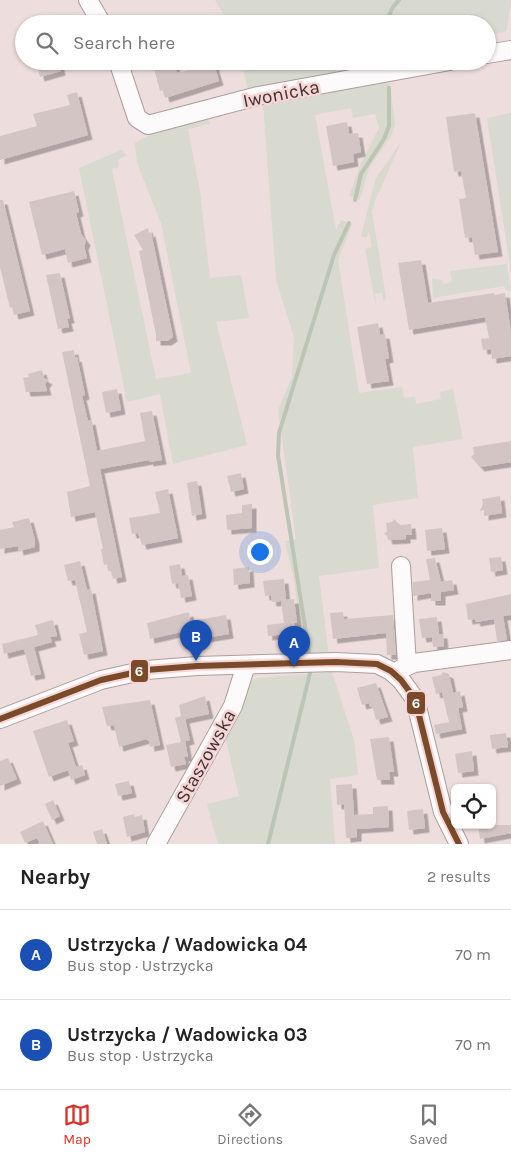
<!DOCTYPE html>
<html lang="en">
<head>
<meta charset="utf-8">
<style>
	body { margin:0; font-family:Karla,sans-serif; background:#f6f6f6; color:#222 }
	.controls { position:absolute; right:15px; bottom:15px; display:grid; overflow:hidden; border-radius:8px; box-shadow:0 1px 4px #0004 }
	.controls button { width:45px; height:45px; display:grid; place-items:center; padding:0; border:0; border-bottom:1px solid #e0e0e0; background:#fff; color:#222; font:25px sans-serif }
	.you { position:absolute; left:259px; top:551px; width:18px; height:18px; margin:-12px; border:4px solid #fff; border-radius:50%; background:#1a73e8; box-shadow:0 0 0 8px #1a73e833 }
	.badge { display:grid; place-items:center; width:32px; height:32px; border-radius:50%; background:#d93025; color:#fff; font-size:16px; font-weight:700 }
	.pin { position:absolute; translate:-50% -41px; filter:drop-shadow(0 1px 2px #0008) }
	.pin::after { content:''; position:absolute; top:26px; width:18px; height:15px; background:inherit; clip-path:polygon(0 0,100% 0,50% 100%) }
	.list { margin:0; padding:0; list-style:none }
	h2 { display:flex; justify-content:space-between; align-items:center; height:65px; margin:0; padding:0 20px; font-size:21px }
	h2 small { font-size:16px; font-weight:400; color:#767676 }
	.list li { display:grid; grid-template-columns:32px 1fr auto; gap:15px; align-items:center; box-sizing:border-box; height:90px; padding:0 20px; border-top:1px solid #e0e0e0 }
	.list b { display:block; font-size:19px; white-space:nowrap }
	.list p { margin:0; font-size:16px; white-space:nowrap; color:#767676 }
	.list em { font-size:16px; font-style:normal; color:#767676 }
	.icon { flex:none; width:28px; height:28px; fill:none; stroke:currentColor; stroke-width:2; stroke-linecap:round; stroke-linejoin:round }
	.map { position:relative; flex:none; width:511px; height:844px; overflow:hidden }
	.search { position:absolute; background:#fff; box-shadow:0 1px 4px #0004; left:15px; right:15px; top:15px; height:55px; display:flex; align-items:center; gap:12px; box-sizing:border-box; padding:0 18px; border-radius:28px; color:#767676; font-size:19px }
	.sheet { height:245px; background:#fff }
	nav { display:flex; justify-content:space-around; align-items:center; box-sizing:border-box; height:70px; border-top:1px solid #e0e0e0; background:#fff; font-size:14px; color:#767676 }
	nav a { display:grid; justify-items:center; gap:2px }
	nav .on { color:#d93025 }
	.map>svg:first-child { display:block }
	.green { fill:#d8d9cf }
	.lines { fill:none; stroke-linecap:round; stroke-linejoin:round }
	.stream { stroke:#bbc5b4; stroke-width:4 }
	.building { fill:#d4c5c5; filter:url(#shadow) }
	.minor-casing { stroke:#ab9e9d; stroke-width:20 }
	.minor { stroke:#fcfafa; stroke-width:18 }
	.bus-1-casing { stroke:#f6d5d5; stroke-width:10 }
	.bus-1 { stroke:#7a4b2a; stroke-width:6 }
	.labels { text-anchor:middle; stroke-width:5; stroke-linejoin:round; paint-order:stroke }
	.street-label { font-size:19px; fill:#3f3232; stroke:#f6d5d5 }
	.line-badge { stroke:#f6d5d5; stroke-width:2 }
	.badge-label { font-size:14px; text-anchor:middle; font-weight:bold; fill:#fff }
</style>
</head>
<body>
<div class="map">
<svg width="511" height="844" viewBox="0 0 511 844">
	<defs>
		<filter id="shadow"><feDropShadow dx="4.5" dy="4.5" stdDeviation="0" flood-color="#0004"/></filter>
	</defs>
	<rect width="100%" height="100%" fill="#edd"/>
	<!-- green -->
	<g class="green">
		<path d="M215 0H511L507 31 487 36V24H230Z"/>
		<path d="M241 61H395L248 90Z"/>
		<path d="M386 82 390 84 395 124 391 136 369 168 360 200 349 196 361 163 379 128 375 114 353 118 351 108 315 115 336 230 341 220 352 224 338 260 359 393 402 387 404 398 415 396 416 404 441 399 440 392 453 389 463 439 413 447 418 498 373 505 379 568 319 576 329 656 305 654 293 575 285 541 296 539 278 410 292 377 294 337 276 280 263 103Z"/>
		<path d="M511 113V272L487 118Z"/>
		<path d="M206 116 210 124 188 129 200 191 210 278 241 275 249 318 216 322 247 445 173 464 160 394 127 402 79 168 121 150 127 155 118 160 119 167 112 169 156 379 191 373 161 223 137 163 135 143 159 130Z"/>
		<path d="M401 142 375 201 372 212 386 297 384 302 382 293 375 294 376 307 365 249 372 247 369 232 366 238 361 236 376 178Z"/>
		<path d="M507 264 511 291H508L504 286 433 298 432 278 442 280 444 284 452 282 450 271Z"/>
		<path d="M332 672 354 740 358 775 330 779 335 844H218L207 804 239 796 223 727 248 683 257 678Z"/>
	</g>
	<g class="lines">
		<!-- stream -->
		<g class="stream">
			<path d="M385 24 393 7 399 0"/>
			<path d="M355 200 361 174 384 139 389 126V88"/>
			<path d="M309 652 278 455 279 433 334 255 349 223"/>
			<path d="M268 844 310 673"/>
		</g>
	</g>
	<!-- building -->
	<g class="building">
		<path d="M36 61H59L61 71 40 77Z"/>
		<path d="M152 61H174L177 73 214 64 219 81 165 98 163 90 160 91Z"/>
		<path d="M77 92 88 135 0 160V136L37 126 33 114 70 105 67 95Z"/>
		<path d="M475 113 498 252 475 255 472 237 465 238 459 199 466 198 461 171 454 172 446 117Z"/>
		<path d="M347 122 349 134 358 133 361 152 353 154 354 162 333 166 326 126Z"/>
		<path d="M74 191 79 212 76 213 81 234 86 241 84 246 87 258 68 263 65 249 42 255 29 202Z"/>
		<path d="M0 200H3L30 311 14 315 12 307 10 308 0 267Z"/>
		<path d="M148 228 149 233 151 232 173 337 167 341H156V335L139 251 143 250 134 235Z"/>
		<path d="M421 260 428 303 494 293 495 295 505 293 511 332V356L492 359 491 349 483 350 481 339 489 338 485 317 409 330 398 263Z"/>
		<path d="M60 273 70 319H67L69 327 58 329 46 275Z"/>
		<path d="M378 323 380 335 385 334 389 358 385 359 389 381 367 384 357 327Z"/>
		<path d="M74 350 75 358 77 357 85 395 82 396 88 421 91 420 97 451 145 441 140 413 152 411 162 460 149 462V460L100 469 122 577 113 579 111 571H108L107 564 104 565 101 549H103L95 512 71 517 67 492 90 486 62 352Z"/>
		<path d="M42 370 44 378 48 380 45 384 47 391 26 392 23 378 29 377 28 374Z"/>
		<path d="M117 389 121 410 106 413 102 392Z"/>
		<path d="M511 441V462L480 467 471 457 474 454 473 447Z"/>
		<path d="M241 473 244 489 231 492 227 476Z"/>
		<path d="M197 481 202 514 192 516 187 483Z"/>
		<path d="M168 489 178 538 142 545 138 533 132 534 129 518 160 513 155 492Z"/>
		<path d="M500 496 502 513 484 516V510L480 511 483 504 482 499Z"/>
		<path d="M252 504V528L227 530 226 515 242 513V505Z"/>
		<path d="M29 518 35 540V547L19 551 18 546 0 549V530L14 527 12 522Z"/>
		<path d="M394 519 400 525 411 524 412 535H406V539L388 540 387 536 384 534 387 531 386 523 392 522Z"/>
		<path d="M442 528 445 549 427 551 425 530Z"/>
		<path d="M501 557 503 570 491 572 489 558Z"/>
		<path d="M435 558 441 582 452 580 454 590 441 592V601H431V593L413 596V582L430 580 426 559Z"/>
		<path d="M80 561 87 590 91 589 103 651 84 655 79 634 87 632 75 580 68 581 64 565Z"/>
		<path d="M180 564 182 576 188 575 192 596 181 598 178 583 172 584 169 566Z"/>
		<path d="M249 567 250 583 234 585 233 569Z"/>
		<path d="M284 579 286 600 294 599 297 623H294L295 633 268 636 267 625 284 623 281 601 272 602 271 595 265 596 263 581Z"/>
		<path d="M511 594V615L503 616 507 640 497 641 494 619 476 622 475 619 468 620 466 604Z"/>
		<path d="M189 612 190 621 226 615 229 634 199 639 200 644 185 647 181 632 150 639 147 623Z"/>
		<path d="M343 612 344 619 393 615 396 655H387L386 633 333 639 330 613Z"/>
		<path d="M437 617 439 634H443L444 646 433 647 432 637 422 638 419 619Z"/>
		<path d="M53 620 57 636 50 637 52 642 34 647 41 674 31 676 24 649 4 654 2 644 38 635 35 625Z"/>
		<path d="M443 672 449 674 453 693 460 691 463 707 458 708 462 729 436 734 434 725 449 722 442 692 436 694 432 677 441 675Z"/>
		<path d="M376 683 388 717 376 720 372 706 370 707 369 703 362 705 357 688Z"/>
		<path d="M205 696 209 714 185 719 190 740 185 741 188 757H184L186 764 171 767 166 745 181 742 175 718 181 716 179 705Z"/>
		<path d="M150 700 160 745 150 747 149 741 146 739 119 747 114 725 107 726 102 707Z"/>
		<path d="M67 720 74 741 68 743 76 767 82 765 85 775 71 780 68 770 49 777 33 731Z"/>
		<path d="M506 733 508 747 492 749 490 735Z"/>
		<path d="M389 737 394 772H389L390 780H377L370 739Z"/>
		<path d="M472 751 474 771 458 773 455 754Z"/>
		<path d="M8 758 17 779 0 786V761Z"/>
		<path d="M129 781 132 793 118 796 115 784Z"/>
		<path d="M352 784 354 815 373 814V807L388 806 389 827 357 829V837L346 838 344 804 337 805 336 785Z"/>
		<path d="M53 800 60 816 52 820 45 804Z"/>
		<path d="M423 809 425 828 409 830 407 811Z"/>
		<path d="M134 814 135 817 142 815 145 832 127 837 123 817Z"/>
		<path d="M43 821 53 844H40L37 838 25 843 20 832Z"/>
		<path d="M478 825H511V833L480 839Z"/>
		<path d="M102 829 107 844H97L93 832Z"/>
	</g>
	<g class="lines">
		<!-- minor casing -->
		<g class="minor-casing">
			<g id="minor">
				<path d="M88 0 102 24"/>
				<path d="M487 54 511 50"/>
				<path d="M118 61 137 118 148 125 258 96 450 61"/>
				<path d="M401 566 407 665"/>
				<path d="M396 675 401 669 414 663 511 650"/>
				<path d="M0 719 101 680 146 670 197 666 336 662 377 664 391 671 401 680 415 699 443 812 459 844"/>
				<path d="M156 844 233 706 246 665"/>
			</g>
		</g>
		<!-- minor -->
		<use href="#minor" class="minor"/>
		<!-- bus-1 casing -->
		<g class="bus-1-casing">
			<path id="bus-1" d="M0 719 101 680 146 670 197 666 336 662 377 664 391 671 401 680 415 699 443 812 459 844"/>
		</g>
		<!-- bus-1 -->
		<use href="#bus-1" class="bus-1"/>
	</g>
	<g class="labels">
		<!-- street labels -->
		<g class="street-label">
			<text transform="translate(281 93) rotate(-11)" y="7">Iwonicka</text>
			<text transform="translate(205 756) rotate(-61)" y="7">Staszowska</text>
		</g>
	</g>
	<g class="line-badge">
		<rect x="130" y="659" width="19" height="24" rx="5" fill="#7a4b2a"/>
		<rect x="406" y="691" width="20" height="24" rx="5" fill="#7a4b2a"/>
	</g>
	<g class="badge-label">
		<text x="139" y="676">6</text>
		<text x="416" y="708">6</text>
	</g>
</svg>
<div class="controls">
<button><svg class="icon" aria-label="locate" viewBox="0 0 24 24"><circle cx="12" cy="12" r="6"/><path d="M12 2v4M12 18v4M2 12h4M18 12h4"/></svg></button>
</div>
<div class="you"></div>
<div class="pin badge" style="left:294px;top:667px;background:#1a4fb4">A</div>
<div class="pin badge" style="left:196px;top:661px;background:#1a4fb4">B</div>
<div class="search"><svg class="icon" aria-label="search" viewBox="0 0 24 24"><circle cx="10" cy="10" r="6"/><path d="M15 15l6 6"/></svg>Search here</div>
</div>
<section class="sheet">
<h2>Nearby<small>2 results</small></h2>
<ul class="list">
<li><span class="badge" style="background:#1a4fb4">A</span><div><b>Ustrzycka / Wadowicka 04</b><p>Bus stop · Ustrzycka</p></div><em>70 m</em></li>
<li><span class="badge" style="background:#1a4fb4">B</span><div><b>Ustrzycka / Wadowicka 03</b><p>Bus stop · Ustrzycka</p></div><em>70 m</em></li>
</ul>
</section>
<nav>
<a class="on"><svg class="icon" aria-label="map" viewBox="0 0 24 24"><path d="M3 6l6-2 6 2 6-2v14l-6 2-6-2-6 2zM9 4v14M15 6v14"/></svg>Map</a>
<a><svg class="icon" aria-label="directions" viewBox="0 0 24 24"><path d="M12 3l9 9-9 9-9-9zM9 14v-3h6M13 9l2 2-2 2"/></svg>Directions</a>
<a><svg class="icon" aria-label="saved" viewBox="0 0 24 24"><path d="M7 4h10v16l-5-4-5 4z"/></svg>Saved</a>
</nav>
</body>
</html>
